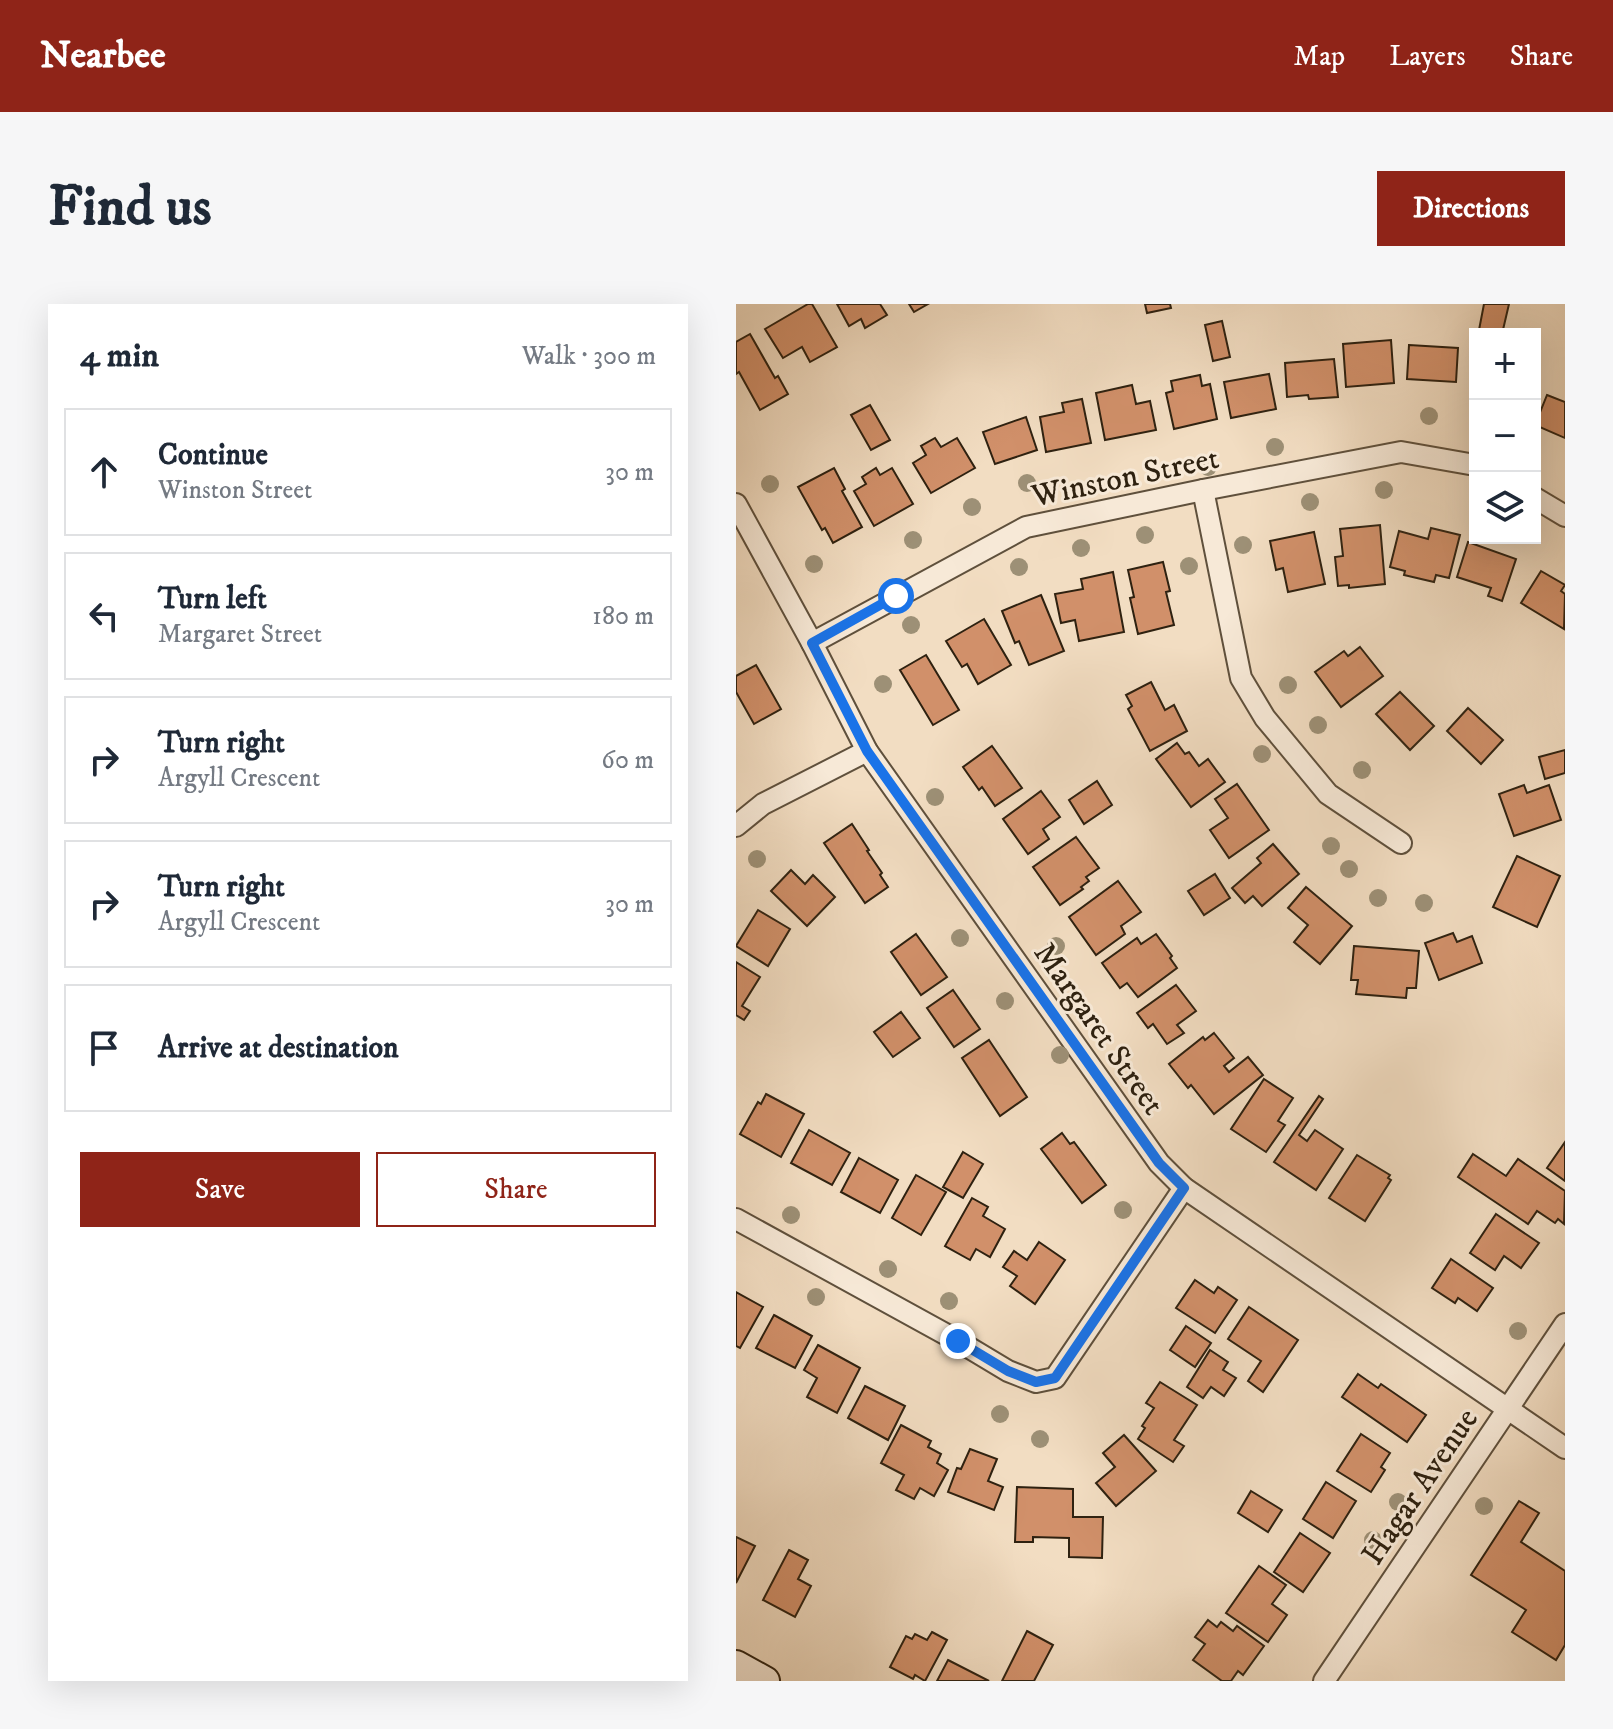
<!DOCTYPE html>
<html lang="en">
<head>
<meta charset="utf-8">
<style>
	body { margin:0; font-family:"IM FELL DW Pica",serif; background:#f6f6f7; color:#1f2937 }
	.controls { position:absolute; right:24px; top:24px; display:grid; overflow:hidden; border-radius:0px; box-shadow:0 8px 32px #0002 }
	.controls button { width:72px; height:72px; display:grid; place-items:center; padding:0; border:0; border-bottom:2px solid #e0e1e3; background:#fff; color:#1f2937; font:40px sans-serif }
	.stop { position:absolute; width:24px; height:24px; margin:-18px; border:6px solid #1a73e8; border-radius:50%; background:#fff }
	.stop.end { background:#1a73e8; border-color:#fff; box-shadow:0 2px 8px #0008 }
	.list { margin:0; padding:0; list-style:none }
	h2 { display:flex; justify-content:space-between; align-items:center; height:104px; margin:0; padding:0 32px; font-size:34px }
	h2 small { font-size:26px; font-weight:400; color:#747a83 }
	.list li { display:grid; grid-template-columns:52px 1fr auto; gap:24px; align-items:center; box-sizing:border-box; height:128px; margin:0 16px 16px; padding:0 16px; border:2px solid #e0e1e3; border-radius:0px }
	.list b { display:block; font-size:30px; white-space:nowrap }
	.list p { margin:0; font-size:26px; white-space:nowrap; color:#747a83 }
	.list em { font-size:26px; font-style:normal; color:#747a83 }
	.actions { display:flex; gap:16px; padding:24px 32px }
	.actions a { flex:1; padding:18px 0; border:2px solid #8f2418; border-radius:0px; text-align:center; font-size:28px; color:#8f2418 }
	.actions .main { background:#8f2418; color:#fff }
	.icon { flex:none; width:44px; height:44px; fill:none; stroke:currentColor; stroke-width:2; stroke-linecap:round; stroke-linejoin:round }
	.map { position:relative; flex:none; width:829px; height:1377px; overflow:hidden; border-radius:0px }
	header { display:flex; align-items:center; gap:48px; box-sizing:border-box; height:112px; padding:0 40px; background:#8f2418; color:#fff }
	header strong { font-size:38px }
	nav { display:flex; gap:44px; margin-inline-start:auto; font-size:28px }
	.intro { display:flex; align-items:center; justify-content:space-between; box-sizing:border-box; height:192px; padding:0 48px }
	h1 { margin:0; font-size:56px }
	.button { padding:20px 36px; border-radius:0px; background:#8f2418; color:#fff; font-size:28px; font-weight:700 }
	main { display:flex; gap:48px; padding:0 48px }
	aside { flex:1; background:#fff; border-radius:0px; box-shadow:0 8px 32px #0002 }
	.map>svg:first-child { display:block }
	.building { fill:#d1906a; stroke:#2e2110; stroke-width:2 }
	.lines { fill:none; stroke-linecap:round; stroke-linejoin:round }
	.street-casing { stroke:#5f503c; stroke-width:24 }
	.secondary-casing { stroke:#2e2110; stroke-width:32 }
	.street { stroke:#f7e9d7; stroke-width:20 }
	.secondary { stroke:#f7e9d7; stroke-width:28 }
	.tree { fill:#9d9076 }
	.route { stroke:#1a73e8; stroke-width:10 }
	.labels { text-anchor:middle; stroke-width:6; stroke-linejoin:round; paint-order:stroke }
	.street-label { font-size:32px; fill:#2e2110; stroke:#f7e9d7 }
</style>
</head>
<body>
<header>
<strong>Nearbee</strong>
<nav><a>Map</a><a>Layers</a><a>Share</a></nav>
</header>
<div class="intro"><h1>Find us</h1><a class="button">Directions</a></div>
<main>
<aside>
<h2>4 min<small>Walk · 300 m</small></h2>
<ul class="list">
<li><svg class="icon" aria-label="ahead" viewBox="0 0 24 24"><path d="M12 20V5M6 11l6-6 6 6"/></svg><div><b>Continue</b><p>Winston Street</p></div><em>30 m</em></li>
<li><svg class="icon" aria-label="left" viewBox="0 0 24 24"><path d="M17 20v-9H6M10 6l-5 5 5 5"/></svg><div><b>Turn left</b><p>Margaret Street</p></div><em>180 m</em></li>
<li><svg class="icon" aria-label="right" viewBox="0 0 24 24"><path d="M7 20v-9h11M14 6l5 5-5 5"/></svg><div><b>Turn right</b><p>Argyll Crescent</p></div><em>60 m</em></li>
<li><svg class="icon" aria-label="right" viewBox="0 0 24 24"><path d="M7 20v-9h11M14 6l5 5-5 5"/></svg><div><b>Turn right</b><p>Argyll Crescent</p></div><em>30 m</em></li>
<li><svg class="icon" aria-label="arrive" viewBox="0 0 24 24"><path d="M6 21V4h12l-3 4 3 4H6"/></svg><div><b>Arrive at destination</b></div></li>
</ul>
<div class="actions"><a class="main">Save</a><a>Share</a></div>
</aside>
<div class="map">
<svg width="829" height="1377" viewBox="0 0 829 1377">
	<rect width="100%" height="100%" fill="#f2ddc2"/>
	<filter id="stains"><feTurbulence type="fractalNoise" baseFrequency=".0025" numOctaves="4"/><feColorMatrix values="0 0 0 0 .2 0 0 0 0 .09 0 0 0 0 .02 0 0 0 .5 -.17"/></filter>
	<radialGradient id="worn" r=".72"><stop offset=".6" stop-color="#630" stop-opacity="0"/><stop offset="1" stop-color="#630" stop-opacity=".3"/></radialGradient>
	<!-- building -->
	<g class="building">
		<path d="M72 0H76L101 43 74 58 66 43 47 54 29 25Z"/>
		<path d="M101 0H144L151 11 129 24 125 15 113 22Z"/>
		<path d="M173 0H192L178 8Z"/>
		<path d="M409 0H434L435 4 411 9Z"/>
		<path d="M748 0H773L766 30 743 26Z"/>
		<path d="M486 17 494 53 477 57 469 21Z"/>
		<path d="M14 30 39 74 42 72 52 90 24 106 3 68 0 70V38Z"/>
		<path d="M655 36 658 79 610 83 607 40Z"/>
		<path d="M673 41 722 44 720 78 671 75Z"/>
		<path d="M598 55 602 93 573 95 572 91 551 93 549 59Z"/>
		<path d="M533 70 540 105 495 114 488 78Z"/>
		<path d="M464 71 466 82 474 80 481 115 438 125 430 89 437 87 435 77Z"/>
		<path d="M396 81 400 100 414 97 420 126 369 136 360 89Z"/>
		<path d="M811 91 829 98V134L799 121Z"/>
		<path d="M346 95 355 139 310 148 304 113 328 108 326 99Z"/>
		<path d="M134 101 154 136 135 146 115 111Z"/>
		<path d="M290 113 301 146 259 160 247 128Z"/>
		<path d="M199 134 205 143 221 134 239 164 195 189 177 159 190 151 185 142Z"/>
		<path d="M98 164 109 185 106 187 126 223 97 239 89 224 86 226 62 183Z"/>
		<path d="M140 164 144 171 156 164 177 200 138 222 118 187 130 180 126 173Z"/>
		<path d="M644 221 649 280 613 284V281L602 282 599 253 607 252 604 225Z"/>
		<path d="M695 224 724 231 713 274 700 271 698 278 668 271 669 267 654 263 663 227 692 235Z"/>
		<path d="M578 228 589 280 552 288 547 264 540 266 534 237Z"/>
		<path d="M732 238 780 255 766 297 752 292 755 284 721 273Z"/>
		<path d="M427 258 434 287 430 288 438 321 402 330 394 294 398 293 392 266Z"/>
		<path d="M805 267 829 281 825 287 829 290 828 325 785 299Z"/>
		<path d="M377 268 388 328 343 337 339 316 325 319 319 290 347 285 345 275Z"/>
		<path d="M305 291 328 347 293 361 283 337 279 339 266 307Z"/>
		<path d="M248 315 275 361 242 380 231 360 226 363 210 337Z"/>
		<path d="M624 343 647 372 605 403 579 368 608 347 612 352Z"/>
		<path d="M190 351 223 406 197 421 164 366Z"/>
		<path d="M20 361 45 405 18 420 0 388V372Z"/>
		<path d="M415 378 429 406 438 401 451 427 414 447 392 405 396 402 390 391Z"/>
		<path d="M664 388 698 422 674 446 640 410Z"/>
		<path d="M732 404 767 436 745 460 711 427Z"/>
		<path d="M441 439 449 450 453 448 463 462 472 455 489 478 455 503 420 455Z"/>
		<path d="M256 442 286 484 259 502 246 483 243 486 227 463Z"/>
		<path d="M829 446V469L809 475 803 453Z"/>
		<path d="M361 477 376 501 348 520 333 496Z"/>
		<path d="M501 480 533 526 493 554 474 526 492 514 479 495Z"/>
		<path d="M788 481 791 489 813 481 825 516 778 532 763 490Z"/>
		<path d="M305 487 324 513 307 525 313 535 292 550 267 515Z"/>
		<path d="M116 520 133 546 131 547 146 569 144 571 152 583 129 599 88 539Z"/>
		<path d="M340 533 363 564 350 573 353 577 345 583 347 585 324 601 297 563Z"/>
		<path d="M537 540 563 570 526 602 517 592 509 599 496 584 525 559 521 554Z"/>
		<path d="M781 552 824 572 801 623 757 603Z"/>
		<path d="M55 566 69 580 77 571 99 593 71 622 35 587Z"/>
		<path d="M479 570 494 594 468 611 452 587Z"/>
		<path d="M382 577 405 608 385 622 389 630 360 651 333 613Z"/>
		<path d="M570 583 616 622 584 660 558 638 572 621 552 604Z"/>
		<path d="M22 606 54 625 32 662 0 642Z"/>
		<path d="M717 629 721 638 736 632 746 659 703 676 689 639Z"/>
		<path d="M180 630 211 673 185 691 155 648Z"/>
		<path d="M420 630 436 652 434 654 441 664 402 693 391 679 384 684 366 659 401 634 405 640Z"/>
		<path d="M618 642 683 647 680 684H671L670 694 620 690 622 676H615Z"/>
		<path d="M0 658 24 673 6 702 14 707 8 716 0 711Z"/>
		<path d="M440 681 460 707 441 721 448 729 431 740 417 720 412 724 401 709Z"/>
		<path d="M217 686 244 725 218 743 191 704Z"/>
		<path d="M165 708 184 734 157 753 138 728Z"/>
		<path d="M478 729 498 754 488 762 493 768 512 753 527 771 478 810 455 781 452 784 433 760 467 733 469 736Z"/>
		<path d="M253 736 291 793 264 812 226 754Z"/>
		<path d="M528 775 557 794 542 817 549 821 530 848 495 825Z"/>
		<path d="M30 790 68 810 45 853 4 830 22 798 25 800Z"/>
		<path d="M583 792 587 795 563 831 571 837 579 826 607 845 580 886 538 858Z"/>
		<path d="M73 826 114 849 96 881 55 859Z"/>
		<path d="M326 829 334 840 338 838 370 881 346 899 305 845Z"/>
		<path d="M829 838V877L811 864Z"/>
		<path d="M227 848 247 860 227 894 207 883Z"/>
		<path d="M737 850 770 872 782 855 829 887 828 920 822 915 819 919 801 907 792 920 722 873Z"/>
		<path d="M621 851 654 871 652 874 655 876 629 917 593 894Z"/>
		<path d="M123 854 162 876 144 909 105 888Z"/>
		<path d="M180 871 210 888 185 931 156 914Z"/>
		<path d="M236 894 252 903 247 912 269 925 254 953 240 945 234 956 209 942Z"/>
		<path d="M760 910 803 939 785 964 768 952 759 966 734 949Z"/>
		<path d="M303 938 329 956 299 1000 274 982 281 972 267 963 278 947 291 956Z"/>
		<path d="M715 955 757 984 741 1007 722 994 719 999 696 984Z"/>
		<path d="M459 976 478 989 482 983 501 996 479 1029 440 1004Z"/>
		<path d="M0 988 27 1003 4 1044 0 1042Z"/>
		<path d="M513 1003 562 1036 527 1088 512 1077 525 1057 492 1035Z"/>
		<path d="M38 1011 76 1032 59 1064 20 1044Z"/>
		<path d="M450 1022 475 1039 459 1063 434 1046Z"/>
		<path d="M82 1041 124 1064 101 1109 71 1093 81 1074 68 1066Z"/>
		<path d="M474 1046 492 1058 487 1066 500 1074 488 1092 475 1083 467 1094 451 1083Z"/>
		<path d="M622 1070 642 1084 645 1080 690 1111 671 1138 606 1093Z"/>
		<path d="M424 1078 461 1101 438 1136 448 1142 437 1158 402 1135 409 1124 406 1122 418 1104 410 1099Z"/>
		<path d="M129 1082 169 1102 152 1136 112 1114Z"/>
		<path d="M165 1121 195 1137 192 1143 205 1150 201 1159 212 1166 198 1192 184 1184 178 1195 160 1186 168 1171 145 1159Z"/>
		<path d="M625 1130 654 1149 645 1163 649 1166 635 1188 601 1167Z"/>
		<path d="M388 1131 420 1167 380 1202 360 1179 379 1163 367 1149Z"/>
		<path d="M234 1145 261 1155 252 1177 267 1183 258 1206 212 1188 221 1164 225 1165Z"/>
		<path d="M590 1178 620 1197 597 1234 567 1215Z"/>
		<path d="M281 1183 337 1185V1213H367L366 1254 333 1253V1234L297 1233V1238H279Z"/>
		<path d="M515 1187 546 1206 532 1228 502 1209Z"/>
		<path d="M783 1197 803 1209 785 1238 829 1267V1341L820 1356 776 1328 790 1306 735 1271Z"/>
		<path d="M564 1229 594 1249 567 1288 538 1268Z"/>
		<path d="M0 1233 19 1242 0 1279Z"/>
		<path d="M53 1246 72 1256 62 1275 75 1282 59 1313 27 1296Z"/>
		<path d="M523 1262 550 1281 536 1300 551 1311 532 1338 490 1309Z"/>
		<path d="M472 1316 481 1323 485 1318 497 1327 501 1322 528 1342 507 1371 502 1367 495 1377H486L457 1356 469 1340 459 1333Z"/>
		<path d="M291 1327 317 1341 298 1377H266Z"/>
		<path d="M196 1328 211 1336 189 1377 179 1371 177 1375 154 1363 170 1332 176 1335 179 1330 191 1336Z"/>
		<path d="M212 1356 253 1377H201Z"/>
	</g>
	<g class="lines">
		<!-- street casing -->
		<g class="street-casing">
			<g id="street">
				<path d="M467 186 505 374 529 414 592 490 665 539"/>
				<path d="M799 194 829 212"/>
				<path d="M0 200 76 339 131 447 423 859 448 884 829 1144"/>
				<path d="M76 339 290 223 467 186 665 148 739 161"/>
				<path d="M0 522 27 500 131 447"/>
				<path d="M0 915 222 1037 272 1067 300 1078 319 1074 448 884"/>
				<path d="M588 1377 829 1020"/>
			</g>
		</g>
		<!-- secondary casing -->
		<g class="secondary-casing">
			<path id="secondary" d="M0 1361 29 1377"/>
		</g>
		<!-- street -->
		<use href="#street" class="street"/>
		<!-- secondary -->
		<use href="#secondary" class="secondary"/>
	</g>
	<!-- trees -->
	<g class="tree">
		<circle cx="693" cy="112" r="9"/>
		<circle cx="539" cy="143" r="9"/>
		<circle cx="472" cy="163" r="9"/>
		<circle cx="291" cy="179" r="9"/>
		<circle cx="34" cy="180" r="9"/>
		<circle cx="648" cy="186" r="9"/>
		<circle cx="574" cy="198" r="9"/>
		<circle cx="236" cy="203" r="9"/>
		<circle cx="409" cy="231" r="9"/>
		<circle cx="177" cy="236" r="9"/>
		<circle cx="507" cy="241" r="9"/>
		<circle cx="345" cy="244" r="9"/>
		<circle cx="78" cy="260" r="9"/>
		<circle cx="453" cy="262" r="9"/>
		<circle cx="283" cy="263" r="9"/>
		<circle cx="175" cy="321" r="9"/>
		<circle cx="147" cy="380" r="9"/>
		<circle cx="552" cy="381" r="9"/>
		<circle cx="582" cy="421" r="9"/>
		<circle cx="526" cy="450" r="9"/>
		<circle cx="626" cy="466" r="9"/>
		<circle cx="199" cy="493" r="9"/>
		<circle cx="595" cy="542" r="9"/>
		<circle cx="21" cy="555" r="9"/>
		<circle cx="613" cy="565" r="9"/>
		<circle cx="642" cy="594" r="9"/>
		<circle cx="688" cy="599" r="9"/>
		<circle cx="224" cy="634" r="9"/>
		<circle cx="320" cy="642" r="9"/>
		<circle cx="269" cy="697" r="9"/>
		<circle cx="324" cy="751" r="9"/>
		<circle cx="387" cy="906" r="9"/>
		<circle cx="55" cy="911" r="9"/>
		<circle cx="152" cy="965" r="9"/>
		<circle cx="80" cy="993" r="9"/>
		<circle cx="213" cy="997" r="9"/>
		<circle cx="782" cy="1027" r="9"/>
		<circle cx="264" cy="1110" r="9"/>
		<circle cx="304" cy="1135" r="9"/>
		<circle cx="662" cy="1198" r="9"/>
		<circle cx="748" cy="1202" r="9"/>
		<circle cx="637" cy="1236" r="9"/>
	</g>
	<g class="lines">
		<!-- route -->
		<path class="route" d="M160 292 76 339 131 447 423 859 448 884 319 1074 300 1078 272 1067 222 1037"/>
	</g>
	<g class="labels">
		<!-- street labels -->
		<g class="street-label">
			<text transform="translate(389 172) rotate(-12)" y="11">Winston Street</text>
			<text transform="translate(364 724) rotate(55)" y="11">Margaret Street</text>
			<text transform="translate(683 1182) rotate(-56)" y="11">Hagar Avenue</text>
		</g>
	</g>
	<rect width="100%" height="100%" filter="url(#stains)"/>
	<rect width="100%" height="100%" fill="url(#worn)"/>
</svg>
<div class="controls">
<button>+</button>
<button>−</button>
<button><svg class="icon" aria-label="layers" viewBox="0 0 24 24"><path d="M12 4l9 5-9 5-9-5zM3 14l9 5 9-5"/></svg></button>
</div>
<div class="stop" style="left:160px;top:292px"></div>
<div class="stop end" style="left:222px;top:1037px"></div>
</div>
</main>
</body>
</html>
